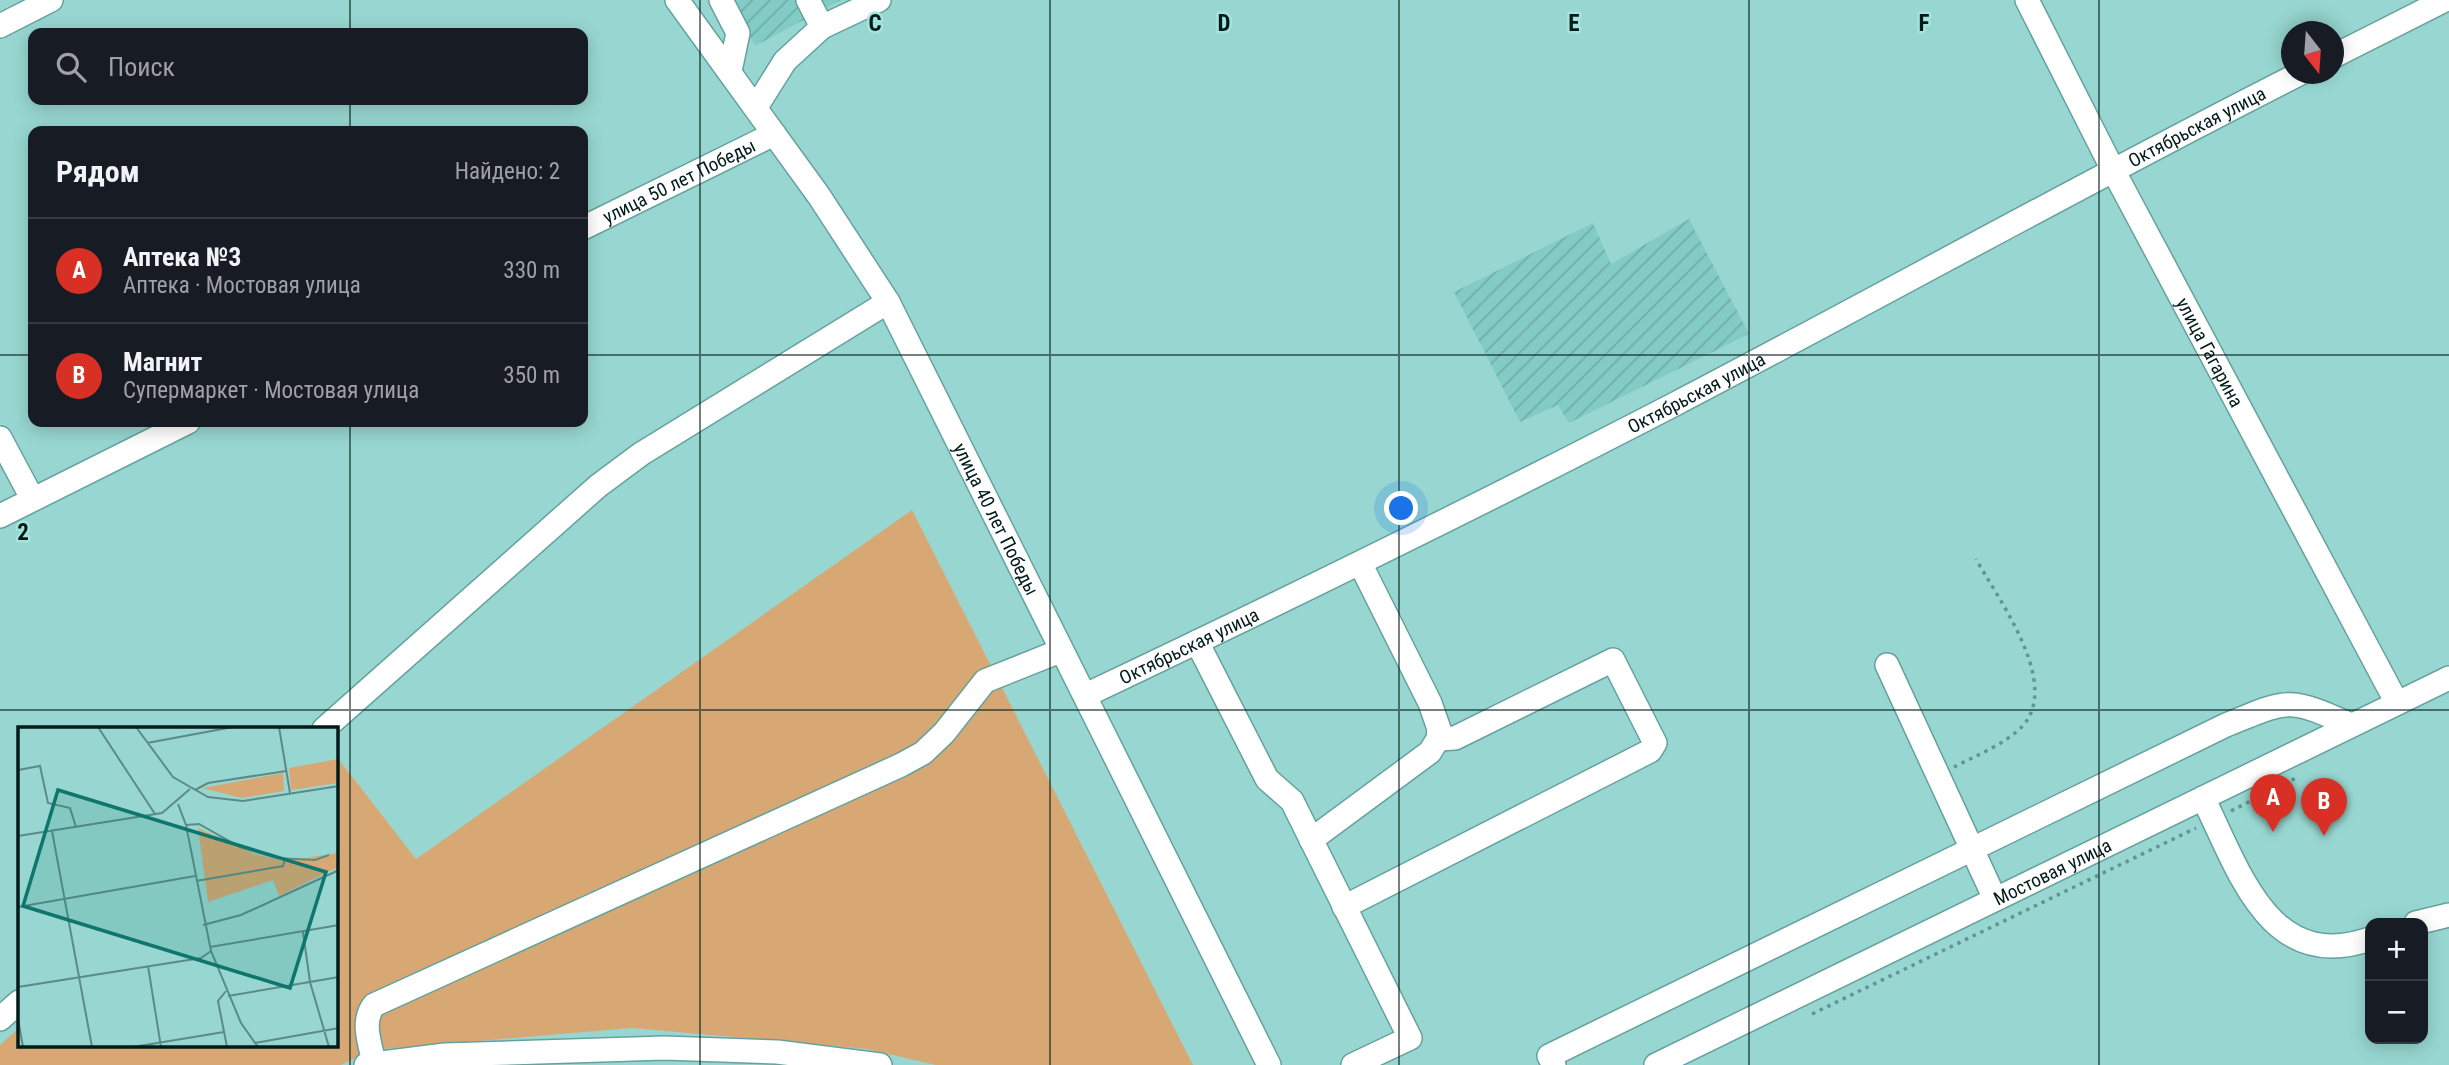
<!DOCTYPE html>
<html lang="ru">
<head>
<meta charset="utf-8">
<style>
	body { margin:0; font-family:"Roboto Condensed",sans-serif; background:#20242c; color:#f1f3f6 }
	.controls { position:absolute; right:21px; bottom:21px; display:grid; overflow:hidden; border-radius:14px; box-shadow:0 4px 18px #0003 }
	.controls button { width:63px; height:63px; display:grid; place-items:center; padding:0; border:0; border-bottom:2px solid #363941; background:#171b24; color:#f1f3f6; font:35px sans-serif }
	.compass { position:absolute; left:2281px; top:21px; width:63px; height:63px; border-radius:50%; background:#171b24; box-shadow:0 4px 18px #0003; rotate:163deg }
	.you { position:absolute; left:1402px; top:509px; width:24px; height:24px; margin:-18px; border:5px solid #fff; border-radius:50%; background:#1a73e8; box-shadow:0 0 0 10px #1a73e833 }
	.badge { display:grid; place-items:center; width:46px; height:46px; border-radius:50%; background:#d93025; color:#fff; font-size:23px; font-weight:700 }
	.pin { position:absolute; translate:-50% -58px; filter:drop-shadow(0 2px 4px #0008) }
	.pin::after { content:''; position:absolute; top:37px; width:24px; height:21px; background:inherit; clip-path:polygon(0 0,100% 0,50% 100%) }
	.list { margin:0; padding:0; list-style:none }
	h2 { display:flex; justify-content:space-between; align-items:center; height:91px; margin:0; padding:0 28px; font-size:30px }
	h2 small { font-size:23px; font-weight:400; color:#9ea1a6 }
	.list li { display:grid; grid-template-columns:46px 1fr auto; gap:21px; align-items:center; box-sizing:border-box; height:105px; padding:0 28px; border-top:2px solid #363941 }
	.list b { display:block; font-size:26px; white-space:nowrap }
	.list p { margin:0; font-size:23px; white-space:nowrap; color:#9ea1a6 }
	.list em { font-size:23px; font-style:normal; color:#9ea1a6 }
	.icon { flex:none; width:38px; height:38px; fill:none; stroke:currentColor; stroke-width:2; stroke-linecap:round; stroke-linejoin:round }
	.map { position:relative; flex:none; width:2449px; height:1065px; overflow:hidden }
	.search { position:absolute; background:#171b24; box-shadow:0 4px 18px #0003; left:28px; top:28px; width:560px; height:77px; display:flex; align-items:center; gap:18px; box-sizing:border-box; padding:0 24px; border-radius:14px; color:#9ea1a6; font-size:26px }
	.panel { position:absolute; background:#171b24; box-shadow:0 4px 18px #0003; left:28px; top:126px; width:560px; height:301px; border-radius:14px }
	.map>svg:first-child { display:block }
	.industrial { fill:url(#industrial-furrows) }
	.green { fill:#d8a874 }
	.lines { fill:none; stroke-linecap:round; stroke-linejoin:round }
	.minor-casing { stroke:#65a29d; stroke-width:26 }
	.path { stroke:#63948f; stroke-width:3.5; stroke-dasharray:3.5 5; stroke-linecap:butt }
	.minor { stroke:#fff; stroke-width:23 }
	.grid { fill:none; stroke:#021a18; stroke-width:2; stroke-opacity:0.55 }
	.labels { text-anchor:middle; stroke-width:5; stroke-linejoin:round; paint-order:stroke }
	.street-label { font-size:19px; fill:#021a18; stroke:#a5e4de }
	.inset-road { fill:none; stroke:#5c8b87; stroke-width:2 }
	.view { fill:#0f766e; fill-opacity:0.15; stroke:#0f766e; stroke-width:3.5 }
	.inset-edge { fill:none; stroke:#021a18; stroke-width:3.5 }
	.grid-label { font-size:23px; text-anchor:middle; font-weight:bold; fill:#021a18; stroke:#a5e4de; stroke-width:5; stroke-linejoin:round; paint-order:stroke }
</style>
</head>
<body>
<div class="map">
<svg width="2449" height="1065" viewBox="0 0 2449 1065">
	<defs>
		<pattern id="industrial-furrows" width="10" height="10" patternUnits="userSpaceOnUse" patternTransform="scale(1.75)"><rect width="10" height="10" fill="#83cbc5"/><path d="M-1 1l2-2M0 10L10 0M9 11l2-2" fill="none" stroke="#70aea8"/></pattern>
	</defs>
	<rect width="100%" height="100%" fill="#98d7d1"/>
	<!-- industrial -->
	<g class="industrial">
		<path d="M731 0H841L755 46Z"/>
		<path d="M1689 219 1749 334 1569 423 1558 405 1520 422 1454 292 1593 223 1611 264Z"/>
	</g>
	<!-- green -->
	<path class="green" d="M912 510 1193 1065H936L867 1049 632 1028 372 1050 341 1065H0V1045L19 1028V1046H336V756L416 859Z"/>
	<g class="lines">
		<!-- minor casing -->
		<g class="minor-casing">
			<g id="minor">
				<path id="s1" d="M677 0 819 196 888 302 1269 1065"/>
				<path d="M721 0 738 33 730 71"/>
				<path d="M808 0 822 27"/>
				<path id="s2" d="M2027 0 2112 168 2397 703"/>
				<path d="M0 26 51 0"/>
				<path d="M2334 56 2445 0"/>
				<path d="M756 107 785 61 822 27 879 0"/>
				<path id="s3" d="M583 228 774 134"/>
				<path d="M0 438 32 498"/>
				<path d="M0 516 188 422"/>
				<path d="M1197 642 1267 779 1292 801 1410 1038 1353 1065"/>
				<path d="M1887 665 1995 899"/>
				<path id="s4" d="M1086 695C1284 601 1480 505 1675 404 1884 295 2089 180 2299 74"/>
				<path d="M324 729 598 486 641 454 888 302"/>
				<path d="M2203 798C2239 869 2268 974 2370 939"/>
				<path d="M1311 840 1430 752 1438 739 1439 729 1430 703 1361 565"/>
				<path d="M1344 907 1650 751 1655 743 1613 660 1455 738 1438 739"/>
				<path d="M2416 923 2449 915"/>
				<path d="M0 1019 19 1002"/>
				<path d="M374 1062C370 1044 361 1021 374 1005L901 765 923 753 944 733 985 681 1060 651"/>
				<path d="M366 1065 445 1055 664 1048 777 1052 880 1065"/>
				<path d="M1554 1065 1549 1056 2226 725C2290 699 2287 697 2351 725"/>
				<path id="s5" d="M1656 1065 2449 678"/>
			</g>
		</g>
		<!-- path -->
		<g class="path">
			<path d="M1954 767C1975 756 2018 739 2029 717 2053 672 1997 597 1976 559"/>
			<path d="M2231 811 2296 778"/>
			<path d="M1812 1014 2196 828"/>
		</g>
		<!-- minor -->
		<use href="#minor" class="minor"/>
	</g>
	<!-- grid -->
	<path class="grid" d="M350 0V33M700 0V1065M1050 0V1065M1399 0V1065M1749 0V1065M2099 0V1065M350 100V131M0 355H33M583 355H2449M350 422V1065M0 710H2449"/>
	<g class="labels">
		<!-- street labels -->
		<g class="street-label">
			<text dy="7" stroke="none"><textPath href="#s4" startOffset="1248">Октябрьская улица</textPath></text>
			<text dy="7" stroke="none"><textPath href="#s3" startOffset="107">улица 50 лет Победы</textPath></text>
			<text dy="7" stroke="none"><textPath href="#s2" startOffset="397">улица Гагарина</textPath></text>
			<text dy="7" stroke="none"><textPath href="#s4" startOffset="681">Октябрьская улица</textPath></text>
			<text dy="7" stroke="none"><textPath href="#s1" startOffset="611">улица 40 лет Победы</textPath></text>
			<text dy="7" stroke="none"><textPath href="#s4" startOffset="114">Октябрьская улица</textPath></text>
			<text dy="7" stroke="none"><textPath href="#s5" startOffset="441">Мостовая улица</textPath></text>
		</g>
	</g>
	<!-- overview -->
	<g transform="translate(18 727)">
		<rect width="320" height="320" fill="#98d7d1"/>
		<path d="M180 101 237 127 267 134 320 126V140L261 169 255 153 190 175Z" fill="#d8a874"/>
		<path d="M320 32V56L273 63 271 41ZM265 46 266 64 223 71 184 61Z" fill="#d8a874"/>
		<path class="inset-road" d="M80 0 137 87M118 0 155 50 190 70 225 74 321 59M261 0 272 66M129 16 215 0M0 43 22 39 30 76 52 81 58 100M177 63 190 56 268 44M160 77 168 98 193 224 223 296 240 320M168 98 181 97 222 120 259 131 297 133 311 128M34 104 74 320M0 109 144 86 172 62M178 154 265 139 267 132M0 180 177 149M185 198 223 188 321 143M285 205 292 255 311 320M192 220 321 198M130 239 143 320M0 260 183 231 193 224M208 264 200 274 209 320M210 269 321 250M0 292 5 320M237 316 321 301M115 320 206 305"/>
		<path class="view" d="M40 63 308 145 272 261 5 179Z"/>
		<rect width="320" height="320" class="inset-edge"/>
	</g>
	<g class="grid-label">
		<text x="875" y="31">C</text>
		<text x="1224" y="31">D</text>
		<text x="1574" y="31">E</text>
		<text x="1924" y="31">F</text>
		<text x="23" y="540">2</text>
	</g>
</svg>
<div class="controls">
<button>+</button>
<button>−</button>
</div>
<svg class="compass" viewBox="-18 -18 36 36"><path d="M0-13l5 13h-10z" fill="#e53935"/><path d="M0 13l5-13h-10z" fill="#9ea1a6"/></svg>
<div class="you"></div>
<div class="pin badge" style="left:2273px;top:832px">A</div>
<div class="pin badge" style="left:2324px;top:836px">B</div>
<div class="search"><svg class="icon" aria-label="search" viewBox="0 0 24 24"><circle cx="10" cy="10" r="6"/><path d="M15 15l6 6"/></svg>Поиск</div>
<section class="panel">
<h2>Рядом<small>Найдено: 2</small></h2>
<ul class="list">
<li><span class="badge">A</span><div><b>Аптека №3</b><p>Аптека · Мостовая улица</p></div><em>330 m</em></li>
<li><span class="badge">B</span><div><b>Магнит</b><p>Супермаркет · Мостовая улица</p></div><em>350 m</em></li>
</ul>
</section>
</div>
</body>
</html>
